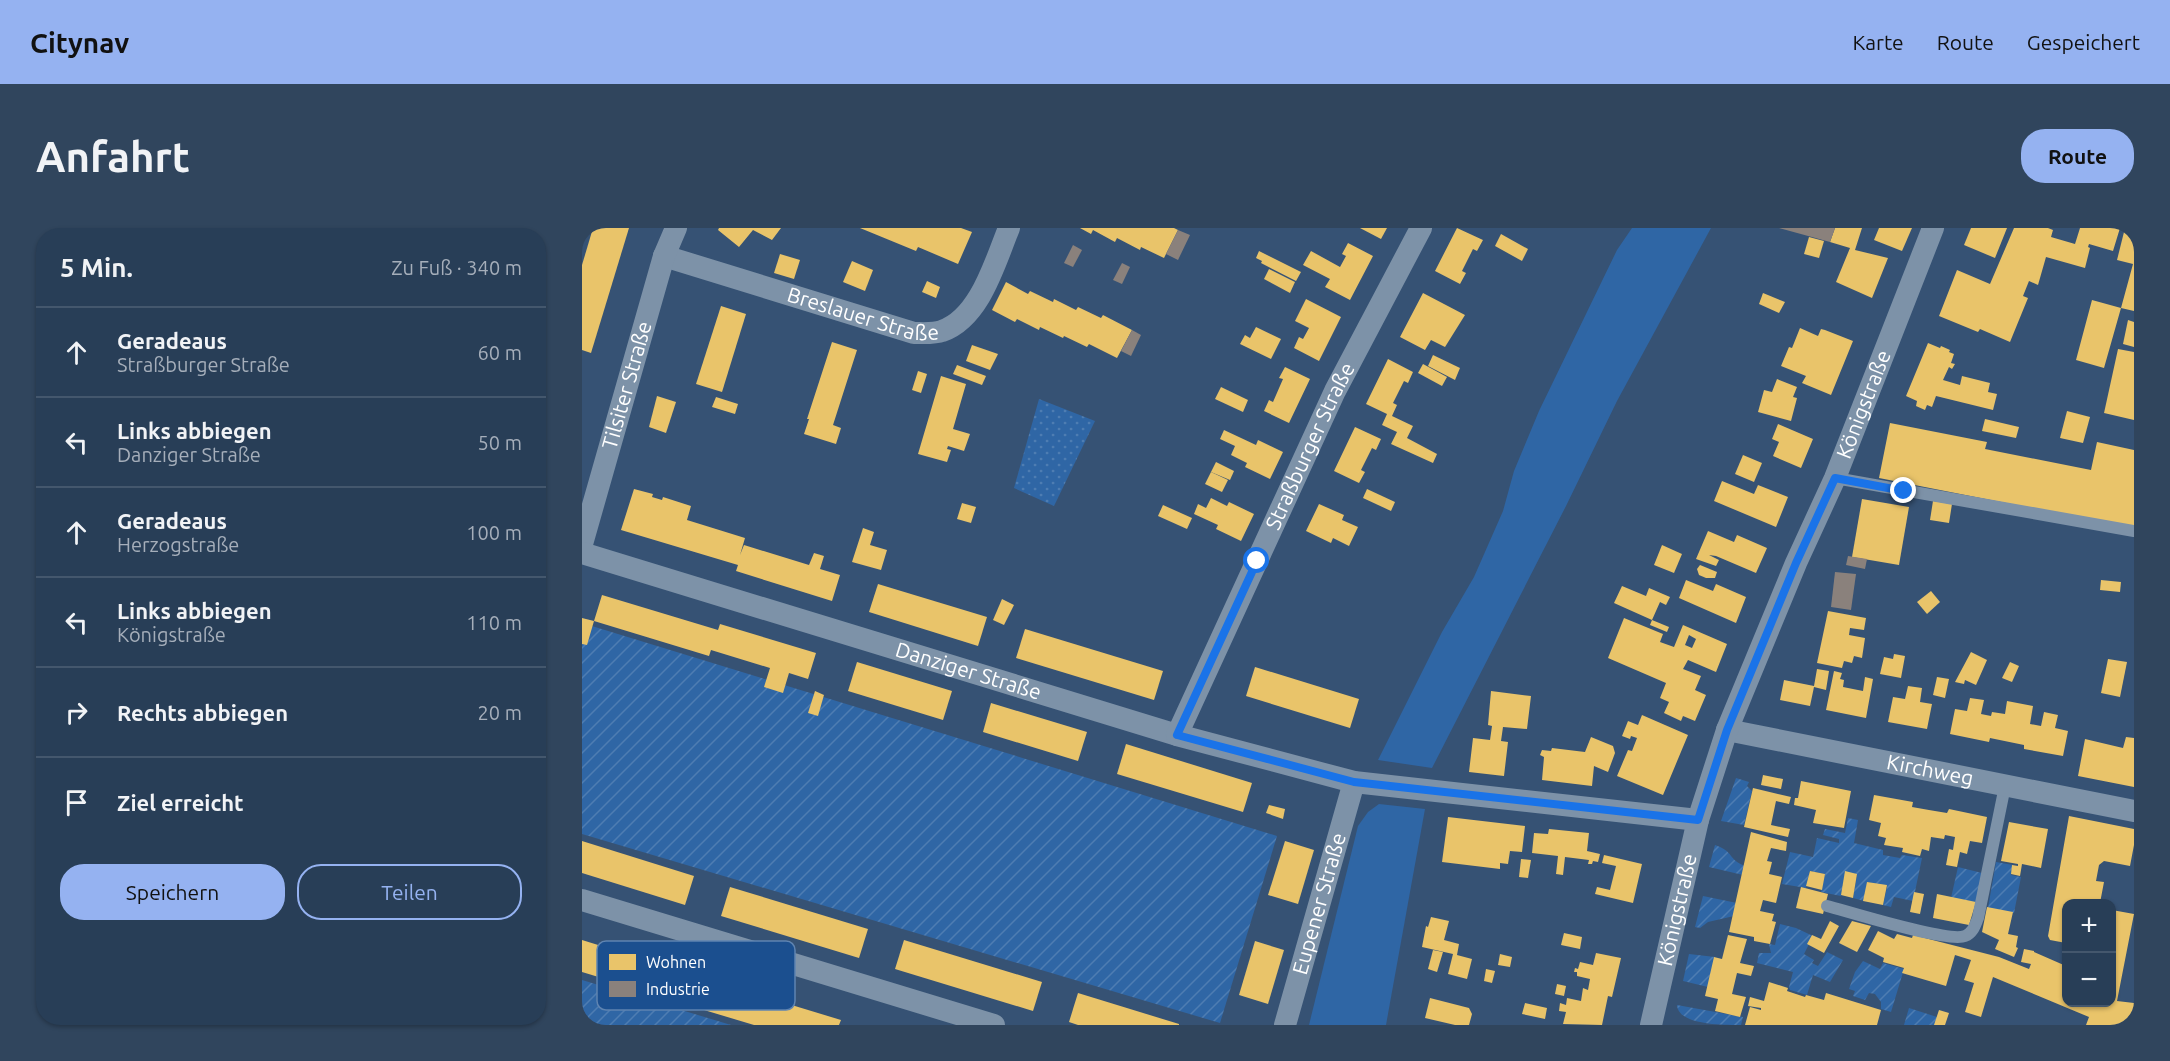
<!DOCTYPE html>
<html lang="de">
<head>
<meta charset="utf-8">
<style>
	body { margin:0; font-family:Ubuntu,sans-serif; background:#30455d; color:#f1f3f6 }
	.controls { position:absolute; right:18px; bottom:18px; display:grid; overflow:hidden; border-radius:12px; box-shadow:0 2px 4px #0004 }
	.controls button { width:54px; height:54px; display:grid; place-items:center; padding:0; border:0; border-bottom:2px solid #44576d; background:#283e57; color:#f1f3f6; font:30px sans-serif }
	.stop { position:absolute; width:18px; height:18px; margin:-14px; border:4px solid #1a73e8; border-radius:50%; background:#fff }
	.stop.end { background:#1a73e8; border-color:#fff; box-shadow:0 2px 6px #0008 }
	.list { margin:0; padding:0; list-style:none }
	h2 { display:flex; justify-content:space-between; align-items:center; height:78px; margin:0; padding:0 24px; font-size:26px }
	h2 small { font-size:20px; font-weight:400; color:#a5aeba }
	.list li { display:grid; grid-template-columns:39px 1fr auto; gap:18px; align-items:center; box-sizing:border-box; height:90px; padding:0 24px; border-top:2px solid #44576d }
	.list b { display:block; font-size:22px; white-space:nowrap }
	.list p { margin:0; font-size:20px; white-space:nowrap; color:#a5aeba }
	.list em { font-size:20px; font-style:normal; color:#a5aeba }
	.actions { display:flex; gap:12px; padding:18px 24px }
	.actions a { flex:1; padding:14px 0; border:2px solid #95b2f1; border-radius:24px; text-align:center; font-size:21px; color:#95b2f1 }
	.actions .main { background:#95b2f1; color:#111 }
	.icon { flex:none; width:33px; height:33px; fill:none; stroke:currentColor; stroke-width:2; stroke-linecap:round; stroke-linejoin:round }
	.map { position:relative; flex:none; width:1552px; height:797px; overflow:hidden; border-radius:24px }
	header { display:flex; align-items:center; gap:36px; box-sizing:border-box; height:84px; padding:0 30px; background:#95b2f1; color:#111 }
	header strong { font-size:28px }
	nav { display:flex; gap:33px; margin-inline-start:auto; font-size:21px }
	.intro { display:flex; align-items:center; justify-content:space-between; box-sizing:border-box; height:144px; padding:0 36px }
	h1 { margin:0; font-size:42px }
	.button { padding:15px 27px; border-radius:24px; background:#95b2f1; color:#111; font-size:21px; font-weight:700 }
	main { display:flex; gap:36px; padding:0 36px }
	aside { flex:1; background:#283e57; border-radius:24px; box-shadow:0 2px 4px #0004 }
	.map>svg:first-child { display:block }
	.grass { fill:#2f66a5 }
	.park { fill:url(#park-dots) }
	.garden { fill:url(#garden-furrows) }
	.homes { fill:#e9c46a; fill-rule:evenodd }
	.industry { fill:#8a817c }
	.lines { fill:none; stroke-linecap:round; stroke-linejoin:round }
	.service { stroke:#7d92a8; stroke-width:12 }
	.minor { stroke:#7d92a8; stroke-width:22 }
	.route { stroke:#1a73e8; stroke-width:8 }
	.labels { text-anchor:middle; stroke-width:6; stroke-linejoin:round; paint-order:stroke }
	.street-label { font-size:21px; fill:#fff; stroke:#1b4f8f }
	.key { fill:#1b4f8f; stroke:#5f84b1; stroke-width:1.5 }
	.key-label { font-size:16px; fill:#fff }
</style>
</head>
<body>
<header>
<strong>Citynav</strong>
<nav><a>Karte</a><a>Route</a><a>Gespeichert</a></nav>
</header>
<div class="intro"><h1>Anfahrt</h1><a class="button">Route</a></div>
<main>
<aside>
<h2>5 Min.<small>Zu Fuß · 340 m</small></h2>
<ul class="list">
<li><svg class="icon" aria-label="ahead" viewBox="0 0 24 24"><path d="M12 20V5M6 11l6-6 6 6"/></svg><div><b>Geradeaus</b><p>Straßburger Straße</p></div><em>60 m</em></li>
<li><svg class="icon" aria-label="left" viewBox="0 0 24 24"><path d="M17 20v-9H6M10 6l-5 5 5 5"/></svg><div><b>Links abbiegen</b><p>Danziger Straße</p></div><em>50 m</em></li>
<li><svg class="icon" aria-label="ahead" viewBox="0 0 24 24"><path d="M12 20V5M6 11l6-6 6 6"/></svg><div><b>Geradeaus</b><p>Herzogstraße</p></div><em>100 m</em></li>
<li><svg class="icon" aria-label="left" viewBox="0 0 24 24"><path d="M17 20v-9H6M10 6l-5 5 5 5"/></svg><div><b>Links abbiegen</b><p>Königstraße</p></div><em>110 m</em></li>
<li><svg class="icon" aria-label="right" viewBox="0 0 24 24"><path d="M7 20v-9h11M14 6l5 5-5 5"/></svg><div><b>Rechts abbiegen</b></div><em>20 m</em></li>
<li><svg class="icon" aria-label="arrive" viewBox="0 0 24 24"><path d="M6 21V4h12l-3 4 3 4H6"/></svg><div><b>Ziel erreicht</b></div></li>
</ul>
<div class="actions"><a class="main">Speichern</a><a>Teilen</a></div>
</aside>
<div class="map">
<svg width="1552" height="797" viewBox="0 0 1552 797">
	<defs>
		<pattern id="park-dots" width="8" height="8" patternUnits="userSpaceOnUse" patternTransform="scale(1.5)"><rect width="8" height="8" fill="#2f66a5"/><path d="M2 2h.1M6 6h.1" fill="none" stroke="#4e7db2" stroke-width="1.8" stroke-linecap="round"/></pattern>
		<pattern id="garden-furrows" width="10" height="10" patternUnits="userSpaceOnUse" patternTransform="scale(1.5)"><rect width="10" height="10" fill="#2f66a5"/><path d="M-1 1l2-2M0 10L10 0M9 11l2-2" fill="none" stroke="#4e7db2"/></pattern>
	</defs>
	<rect width="100%" height="100%" fill="#365274"/>
	<!-- grass -->
	<g class="grass">
		<path d="M1050 0H1129L1035 173 984 278 850 540 796 532 860 404 892 349 921 283 932 243 957 183 1035 22Z"/>
		<path d="M797 576 843 581 804 797H727L776 598 786 584Z"/>
	</g>
	<!-- park -->
	<path class="park" d="M457 171 513 193 472 278 432 260Z"/>
	<!-- garden -->
	<g class="garden">
		<path d="M0 395 695 608 638 795 0 606Z"/>
		<path d="M1154 550 1167 554 1165 558 1170 563 1162 597 1139 593Z"/>
		<path d="M1266 590 1276 592 1272 615 1301 622V627L1318 630 1320 627 1340 630 1331 673 1312 669 1309 679 1301 677 1305 659 1286 654 1282 673 1271 670 1275 647 1264 645 1259 668 1239 664 1243 646 1228 643 1224 660 1200 656 1208 624 1231 629 1235 610 1257 615V611L1241 607 1243 601 1263 605Z"/>
		<path d="M1133 617C1152 623 1146 632 1163 638L1161 647 1127 639Z"/>
		<path d="M1414 634 1431 637 1429 647 1439 649 1432 685 1406 680Z"/>
		<path d="M1376 639 1400 645 1394 676 1369 670Z"/>
		<path d="M1121 668 1155 675 1152 688 1126 694 1118 700 1113 699Z"/>
		<path d="M1198 696 1214 700 1231 708 1222 726 1232 732 1230 735 1236 738 1245 724 1261 732 1248 754 1231 747 1225 767 1208 762 1207 759 1211 744 1175 735 1177 725H1189L1187 716 1193 717Z"/>
		<path d="M1107 726 1133 729 1126 759 1101 753Z"/>
		<path d="M1281 733 1298 741 1301 735 1322 741 1309 784 1299 781V774L1293 766 1287 765 1283 772 1271 768 1273 763 1267 761 1273 744Z"/>
		<path d="M0 752 149 797H0Z"/>
		<path d="M1095 777 1161 789 1159 797C1140 797 1096 797 1095 777Z"/>
		<path d="M1327 780 1355 789 1353 797H1322Z"/>
	</g>
	<!-- homes -->
	<g class="homes">
		<path d="M11 0H47L9 125 0 122V37Z"/>
		<path d="M137 0H199L190 12 171 2 157 19 136 2Z"/>
		<path d="M278 0H379L390 4 376 36 336 19 334 23Z"/>
		<path d="M498 0H592L596 2 582 30 559 19 558 22 535 10 533 14 511 2 509 6Z"/>
		<path d="M778 0H805L799 11Z"/>
		<path d="M875 0 901 12 895 23 891 21 880 43 884 45 878 56 853 43Z"/>
		<path d="M1253 0H1280L1273 22 1306 30 1290 70 1254 54 1268 20 1248 14Z"/>
		<path d="M1297 0H1330L1320 23 1292 12Z"/>
		<path d="M1389 0H1425L1413 30 1382 17Z"/>
		<path d="M1432 0H1466L1471 2 1469 9 1493 16 1498 0H1538L1531 23 1507 16 1506 19 1508 20 1503 40 1464 29 1456 57 1447 53 1441 68 1446 70 1428 114 1398 101 1396 104 1357 88 1375 42 1408 56Z"/>
		<path d="M1543 0H1552V83L1539 80 1522 140 1494 132 1510 72 1539 80 1551 36 1535 32Z"/>
		<path d="M919 6 946 21 940 33 913 18Z"/>
		<path d="M1227 9 1242 13 1237 30 1222 26Z"/>
		<path d="M766 15 791 28 768 72 743 59 748 51 721 37 729 23 758 39 764 28 760 26Z"/>
		<path d="M677 23 719 44 714 53 679 35 680 33 674 30Z"/>
		<path d="M198 26 218 32 212 51 192 45Z"/>
		<path d="M270 33 291 42 283 63 261 54Z"/>
		<path d="M687 41 713 54 708 65 682 51Z"/>
		<path d="M345 53 358 59 354 70 340 64Z"/>
		<path d="M424 54 446 66 448 63 471 74 472 71 494 82 496 79 519 90 521 87 550 102 535 130 507 116 505 119 482 108 481 110 458 99 457 102 435 91 433 94 410 82Z"/>
		<path d="M841 65 883 87 863 119 849 112 843 122 818 109Z"/>
		<path d="M1181 65 1203 74 1197 85 1177 76Z"/>
		<path d="M724 71 759 89 737 133 712 120 717 109 721 111 727 100 713 93Z"/>
		<path d="M139 78 164 86 140 164 114 156Z"/>
		<path d="M1546 92 1552 94V119L1541 116Z"/>
		<path d="M674 99 699 111 689 131 658 116 663 107 668 110Z"/>
		<path d="M1218 100 1236 108 1239 101 1243 102 1271 113 1249 167 1220 155 1224 148 1199 138 1207 119 1210 120Z"/>
		<path d="M250 114 275 122 251 197 259 200 254 216 222 206 227 191H225Z"/>
		<path d="M1346 115 1358 120 1359 118 1368 122 1367 124 1372 126 1369 135 1373 136 1370 141 1367 139 1361 152 1378 157 1380 148 1408 155 1406 164 1415 166 1411 182 1354 168 1350 179 1345 177 1343 182 1334 178 1335 173 1324 168Z"/>
		<path d="M390 117 416 126 408 142 384 133Z"/>
		<path d="M1536 121 1552 124V192L1522 185Z"/>
		<path d="M851 127 878 140 873 152 846 138Z"/>
		<path d="M806 131 831 144 826 155 822 153 811 175 815 177 810 188 831 198 825 210 855 226 851 235 809 216 815 204 800 197 805 186 784 176Z"/>
		<path d="M841 136 865 149 860 158 836 145Z"/>
		<path d="M375 137 404 148 400 157 371 146Z"/>
		<path d="M703 139 728 151 707 195 682 183 687 172 691 174 701 151 697 150Z"/>
		<path d="M336 143 345 146 339 165 330 162Z"/>
		<path d="M359 148 384 156 371 201 388 206 382 223 366 218 365 221 369 222 365 234 336 226Z"/>
		<path d="M1195 151 1215 159 1211 169 1215 170 1209 193 1176 184 1182 162 1190 164Z"/>
		<path d="M639 159 666 172 661 184 633 171Z"/>
		<path d="M75 168 94 174 84 205 67 199Z"/>
		<path d="M134 169 156 176 153 186 130 179Z"/>
		<path d="M1485 183 1508 189 1501 215 1478 210Z"/>
		<path d="M1403 191 1437 199 1434 210 1400 203Z"/>
		<path d="M1308 195 1405 214 1403 221 1509 242 1515 214 1552 222V300L1297 250Z"/>
		<path d="M1196 196 1231 211 1219 240 1191 228 1197 214 1190 211Z"/>
		<path d="M773 199 799 211 794 222 790 220 779 242 783 244 777 255 752 243Z"/>
		<path d="M642 202 674 217 676 212 701 224 688 251 663 239 665 235 649 227 653 218 638 211Z"/>
		<path d="M1161 227 1180 235 1172 254 1153 246Z"/>
		<path d="M634 234 652 243 648 252 629 244Z"/>
		<path d="M629 244 646 252 640 264 623 256Z"/>
		<path d="M1140 253 1172 266 1176 257 1206 269 1194 299 1132 273Z"/>
		<path d="M52 261 71 266 70 269 80 272 81 269 109 278 105 292 163 310 158 327 162 317 227 337 232 325 242 328 238 341 258 347 250 373 154 343 156 337 39 302Z"/>
		<path d="M785 261 813 274 809 283 781 270Z"/>
		<path d="M629 270 645 278 647 274 672 286 659 313 634 301 636 297 612 286 616 276 624 280Z"/>
		<path d="M1280 271 1327 279 1317 337 1270 329Z"/>
		<path d="M1351 273 1370 276 1367 295 1348 292Z"/>
		<path d="M380 275 394 279 389 295 375 291Z"/>
		<path d="M737 276 762 287 760 292 776 299 767 318 751 310 749 315 724 303Z"/>
		<path d="M581 277 610 290 605 301 576 288Z"/>
		<path d="M281 300 292 304 288 317 305 322 299 342 270 334Z"/>
		<path d="M1126 303 1152 314 1155 307 1185 320 1174 345 1134 328 1127 327 1137 332 1134 338 1114 331Z"/>
		<path d="M1080 317 1100 326 1092 345 1072 337Z"/>
		<path d="M1118 337 1135 344 1133 350H1124L1117 347 1115 341Z"/>
		<path d="M1104 352 1131 363 1134 356 1164 369 1154 395 1097 370Z"/>
		<path d="M1519 352 1539 354 1538 364 1518 362Z"/>
		<path d="M296 356 405 389 396 418 287 384Z"/>
		<path d="M1040 358 1064 368 1067 360 1088 369 1084 377 1078 374 1070 392 1032 375Z"/>
		<path d="M1349 363 1358 374 1345 386 1335 374Z"/>
		<path d="M20 367 136 402 138 396 234 425 226 451 207 445 201 465 182 459 188 440 129 422 127 428 12 393 5 417 0 416V390L12 393Z"/>
		<path d="M420 371 432 377 422 397 411 392Z"/>
		<path d="M1246 383 1284 390 1282 402 1268 400 1267 407 1283 410 1280 430 1272 428 1270 435 1262 433 1260 440 1235 435Z"/>
		<path d="M1042 390 1081 406 1078 414 1092 419 1101 397 1145 416 1134 444 1106 432 1101 441 1119 448 1113 462 1124 467 1113 493 1101 488 1099 493 1082 485 1087 474 1078 470 1084 455 1026 430ZM1107 407 1114 411 1110 420 1103 417Z"/>
		<path d="M1070 392 1087 399 1085 404 1068 397Z"/>
		<path d="M443 401 581 443 572 472 434 430Z"/>
		<path d="M1389 424 1405 432 1394 457 1383 452 1382 456 1373 454Z"/>
		<path d="M1312 426 1323 428 1319 450 1298 446 1302 429 1311 431Z"/>
		<path d="M1526 431 1545 434 1538 469 1519 465Z"/>
		<path d="M275 434 370 463 361 492 266 463Z"/>
		<path d="M1428 434 1437 438 1430 454 1420 450Z"/>
		<path d="M673 439 777 471 768 500 664 468Z"/>
		<path d="M1235 441 1247 443 1244 462 1232 459 1228 478 1198 472 1202 452 1232 458Z"/>
		<path d="M1252 443 1260 445 1258 451 1262 452 1261 459 1281 463 1283 449 1291 451 1284 490 1244 482Z"/>
		<path d="M1355 449 1367 451 1363 470 1351 467Z"/>
		<path d="M1326 458 1340 460 1338 474 1350 476 1345 501 1306 494 1311 469 1323 471Z"/>
		<path d="M233 463 242 467 236 488 226 485Z"/>
		<path d="M909 463 949 468 945 501 921 499 919 513 926 514 922 548 887 544 891 510 908 512 910 498 906 497Z"/>
		<path d="M1388 470 1402 472 1399 486 1409 488 1410 484 1423 486 1425 473 1451 478 1448 496 1459 498 1462 484 1476 487 1473 500 1486 503 1481 528 1442 521V517L1408 510 1407 514 1368 506 1373 481 1385 483Z"/>
		<path d="M409 475 505 504 496 533 401 504Z"/>
		<path d="M1060 487 1106 507 1081 567 1035 548 1046 522 1050 523 1055 510 1049 508 1048 511 1040 508 1046 493 1056 497Z"/>
		<path d="M1009 509 1031 518 1033 525 1026 544 1012 538 1010 558 960 552 962 529 958 527 960 522 969 523 970 520 1003 524Z"/>
		<path d="M1544 509 1552 510V559L1496 548 1503 511 1541 520Z"/>
		<path d="M544 516 670 555 661 584 535 546Z"/>
		<path d="M1181 547 1201 551 1199 561 1179 557Z"/>
		<path d="M1219 553 1269 563 1262 600 1231 595 1234 582 1212 577 1213 570H1216Z"/>
		<path d="M1171 560 1209 569 1207 576 1194 573 1189 597 1208 601 1206 609 1162 599Z"/>
		<path d="M1292 567 1331 574 1330 579 1347 582 1365 585 1367 581 1405 589 1400 615 1388 613 1385 626 1378 624 1375 639 1364 637 1367 621 1371 622 1373 609 1363 607 1362 611 1349 609 1347 623 1340 621 1338 628 1320 624 1321 620 1302 617 1304 610 1296 608 1299 595 1287 592Z"/>
		<path d="M687 577 703 581 701 591 684 585Z"/>
		<path d="M1487 588 1552 601V617L1548 638 1522 633 1517 637 1514 653 1522 654 1518 675 1484 676V715L1468 712 1466 708Z"/>
		<path d="M866 589 943 598 940 624 928 623 926 636 918 635V641L860 634Z"/>
		<path d="M1427 594 1466 601 1459 640 1440 636 1438 648 1429 646 1430 637 1436 638V636L1419 633Z"/>
		<path d="M967 601 1007 605 1005 623 1018 626 1016 634 1011 633 1010 636H1006L1007 632 983 629 981 647 974 646 976 628 950 625 952 605 966 606Z"/>
		<path d="M1169 604 1205 614 1204 623 1189 620 1185 633 1190 634 1187 646 1200 649 1194 675 1181 672 1178 683 1192 686 1190 693 1194 694 1188 716 1172 713V709L1147 704Z"/>
		<path d="M0 613 112 648 103 677 0 645Z"/>
		<path d="M703 613 732 622 716 676 686 667Z"/>
		<path d="M1022 627 1060 636 1051 675 1013 666 1015 659 1028 662 1034 638 1020 635Z"/>
		<path d="M939 631 949 632 946 650 937 649Z"/>
		<path d="M1228 643 1243 646 1240 662 1224 658Z"/>
		<path d="M1263 643 1275 646 1271 670 1259 667Z"/>
		<path d="M1285 654 1305 657 1301 677 1281 673Z"/>
		<path d="M148 659 286 701 277 730 139 688Z"/>
		<path d="M1219 659 1246 666 1241 686 1214 680Z"/>
		<path d="M1332 664 1342 666 1338 686 1328 684Z"/>
		<path d="M1355 666 1394 674 1387 697 1351 690Z"/>
		<path d="M1405 679 1431 684 1426 706 1436 708 1434 719 1436 720 1432 729 1413 721 1417 712 1400 704Z"/>
		<path d="M1530 682 1552 686 1535 773 1552 775V797H1504L1507 789 1411 749 1399 789 1383 784 1392 755 1382 752 1389 732 1373 727 1364 758 1320 745 1322 740 1301 734 1302 730 1286 722 1296 703 1312 711 1315 706 1330 710 1331 707 1417 729 1447 741 1449 736 1439 734 1442 721 1452 723V724L1484 738V774H1530Z"/>
		<path d="M849 689 867 693 862 712 877 716 875 727 890 731 885 751 866 746 871 726 840 719 844 698 846 699Z"/>
		<path d="M1248 693 1257 698 1242 725 1225 716 1230 707 1239 711Z"/>
		<path d="M1270 693 1289 698 1275 724 1257 715Z"/>
		<path d="M982 705 1000 709 998 721 979 717Z"/>
		<path d="M1146 707 1165 711 1158 735 1172 738 1169 748 1155 745 1150 766 1164 769 1158 789 1133 783 1136 771 1123 768 1132 729 1140 731Z"/>
		<path d="M0 712 84 738 76 767 0 744Z"/>
		<path d="M322 712 460 754 451 783 313 741Z"/>
		<path d="M673 713 702 722 686 776 657 767Z"/>
		<path d="M851 722 861 724 855 744 846 741Z"/>
		<path d="M1014 725 1039 730 1030 769 1026 768 1020 797 981 796 984 784 977 783 978 775 984 777 985 770 999 773 1001 760 1006 762 1008 751 995 748V744H992L993 740 996 741 998 734 1011 737Z"/>
		<path d="M918 726 930 729 928 739 916 737Z"/>
		<path d="M904 741 913 743 910 755 902 753Z"/>
		<path d="M121 750 259 792 257 797H172L112 779Z"/>
		<path d="M1187 754 1206 760 1205 763 1223 769 1224 767 1242 772 1244 765 1299 782 1295 797H1163L1168 779 1179 782V780L1166 778 1168 769 1182 773Z"/>
		<path d="M975 756 984 758 982 768 973 766Z"/>
		<path d="M496 765 597 796V797H496L487 794Z"/>
		<path d="M848 770 887 780 890 786 887 797H873L843 790Z"/>
		<path d="M943 775 965 780 963 791 940 786Z"/>
		<path d="M1357 782 1367 785 1363 797H1352Z"/>
	</g>
	<!-- industry -->
	<g class="industry">
		<path d="M1197 0H1253L1248 14Z"/>
		<path d="M596 2 608 7 596 32 584 26Z"/>
		<path d="M491 17 500 22 491 39 482 35Z"/>
		<path d="M540 35 548 39 540 56 531 52Z"/>
		<path d="M550 102 559 107 549 128 539 123Z"/>
		<path d="M1266 328 1285 331 1283 341 1264 337Z"/>
		<path d="M1253 344 1274 346 1269 382 1249 379Z"/>
	</g>
	<g class="lines">
		<!-- service -->
		<g class="service">
			<path d="M0 1V0"/>
			<path d="M1253 250 1552 303"/>
			<path d="M1245 678C1268 684 1366 715 1383 708 1391 705 1393 697 1396 690L1423 558"/>
		</g>
		<!-- minor -->
		<g class="minor">
			<path id="s1" d="M82 28 332 105C340 105 352 106 360 103 398 90 413 34 427 0"/>
			<path id="s2" d="M0 316 82 28 94 0"/>
			<path id="s3" d="M0 325 595 507 772 554 1116 592"/>
			<path id="s4" d="M1145 502 1552 583"/>
			<path id="s5" d="M595 507 753 163 839 0"/>
			<path d="M0 672 412 797"/>
			<path id="s6" d="M703 797 772 554"/>
			<path id="s7" d="M1069 797 1116 592 1145 502 1214 335 1253 250 1351 0"/>
		</g>
	</g>
	<g class="lines">
		<!-- route -->
		<path class="route" d="M675 333 595 507 772 554 1116 592 1145 502 1214 335 1253 250 1322 263"/>
	</g>
	<g class="labels">
		<!-- street labels -->
		<g class="street-label">
			<text dy="7" stroke="none"><textPath href="#s1" startOffset="208">Breslauer Straße</textPath></text>
			<text dy="7" stroke="none"><textPath href="#s2" startOffset="165">Tilsiter Straße</textPath></text>
			<text dy="7" stroke="none"><textPath href="#s7" startOffset="658">Königstraße</textPath></text>
			<text dy="7" stroke="none"><textPath href="#s5" startOffset="318">Straßburger Straße</textPath></text>
			<text dy="7" stroke="none"><textPath href="#s3" startOffset="404">Danziger Straße</textPath></text>
			<text dy="7" stroke="none"><textPath href="#s4" startOffset="207">Kirchweg</textPath></text>
			<text dy="7" stroke="none"><textPath href="#s6" startOffset="126">Eupener Straße</textPath></text>
			<text dy="7" stroke="none"><textPath href="#s7" startOffset="118">Königstraße</textPath></text>
		</g>
	</g>
	<!-- legend -->
	<rect x="15" y="713" width="198" height="69" rx="9" class="key"/>
	<rect x="27" y="726" width="27" height="16" fill="#e9c46a"/>
	<rect x="27" y="753" width="27" height="16" fill="#8a817c"/>
	<g class="key-label">
		<text x="64" y="740">Wohnen</text>
		<text x="64" y="767">Industrie</text>
	</g>
</svg>
<div class="controls">
<button>+</button>
<button>−</button>
</div>
<div class="stop" style="left:675px;top:333px"></div>
<div class="stop end" style="left:1322px;top:263px"></div>
</div>
</main>
</body>
</html>
